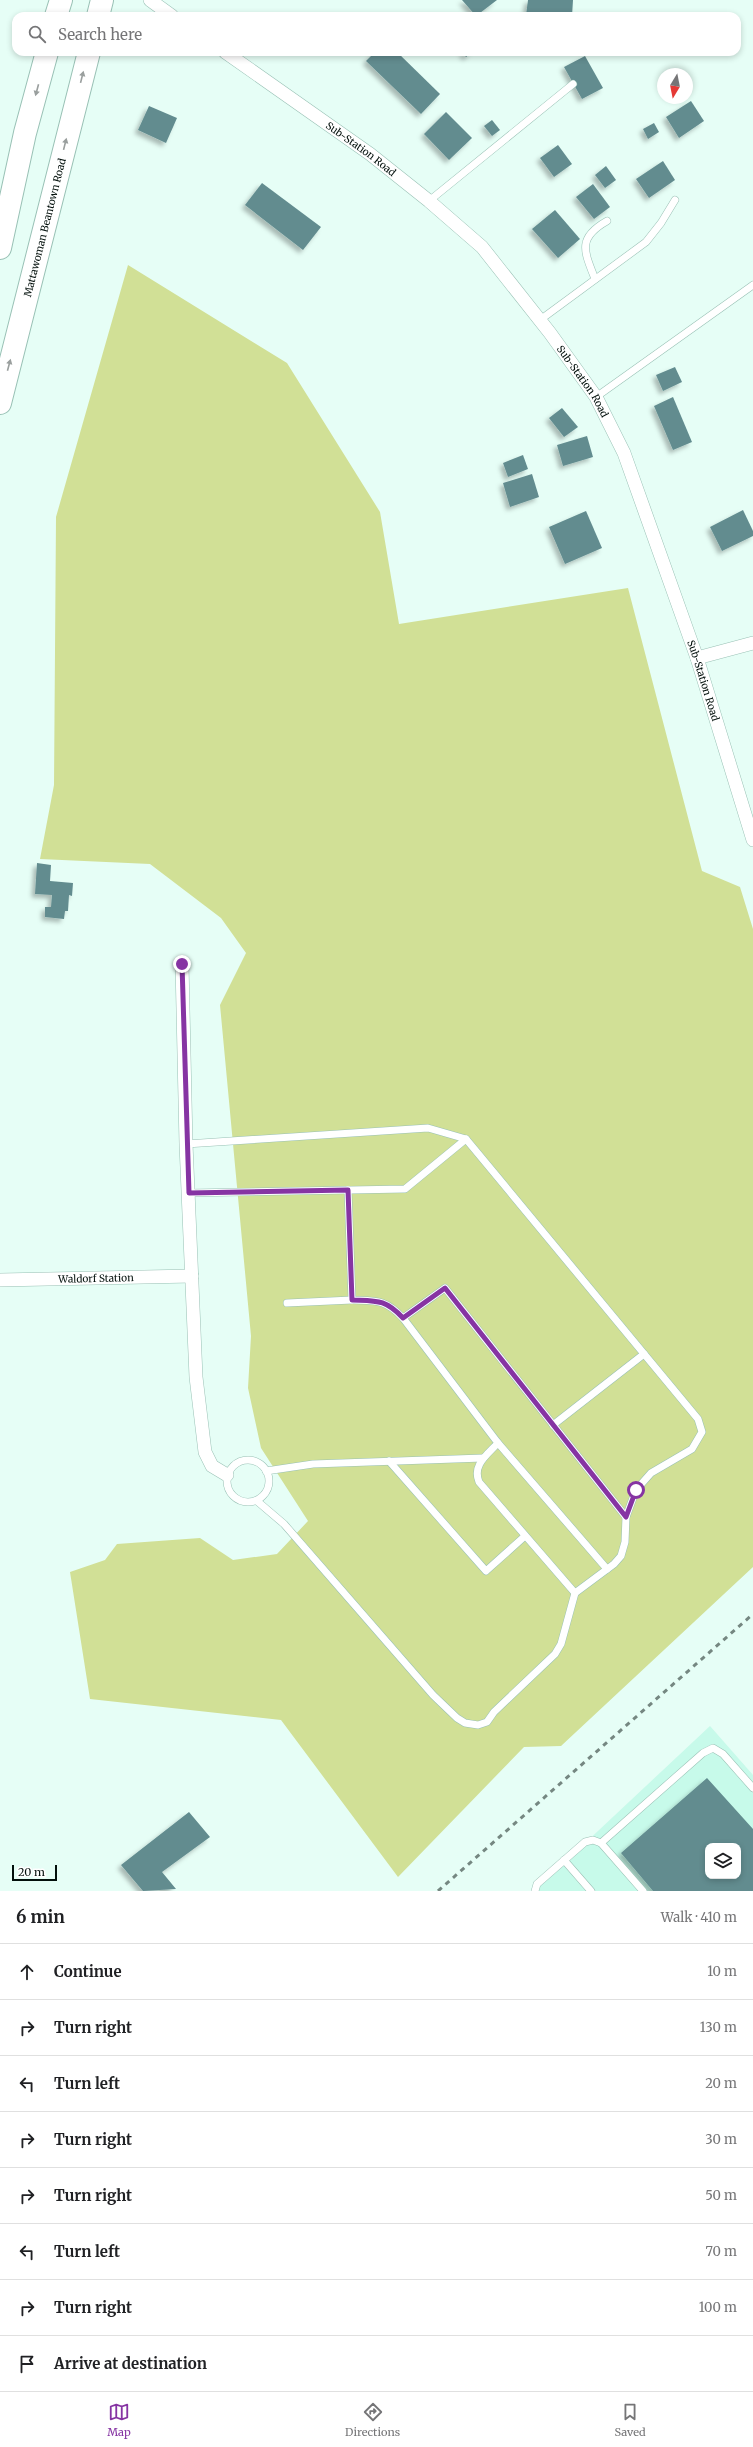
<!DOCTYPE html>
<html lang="en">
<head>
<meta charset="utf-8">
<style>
	body { margin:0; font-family:Merriweather,serif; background:#f6f6f6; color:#202124 }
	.controls { position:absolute; right:12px; bottom:12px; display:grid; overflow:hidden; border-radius:8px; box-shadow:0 2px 6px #0003 }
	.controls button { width:36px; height:36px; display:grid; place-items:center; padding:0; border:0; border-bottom:1px solid #e0e0e0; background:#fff; color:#202124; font:20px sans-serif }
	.compass { position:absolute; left:657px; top:68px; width:36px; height:36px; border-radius:50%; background:#fff; box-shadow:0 2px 6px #0003; rotate:190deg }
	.scale { position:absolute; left:12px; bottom:10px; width:45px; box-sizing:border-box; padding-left:4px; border:2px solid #03100c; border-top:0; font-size:11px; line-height:14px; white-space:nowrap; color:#03100c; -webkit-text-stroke:3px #fff; paint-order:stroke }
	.stop { position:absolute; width:12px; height:12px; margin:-9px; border:3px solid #8634a3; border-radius:50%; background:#fff }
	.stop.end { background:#8634a3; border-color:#fff; box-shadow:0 1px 4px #0008 }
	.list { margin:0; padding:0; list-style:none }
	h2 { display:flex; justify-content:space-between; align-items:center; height:52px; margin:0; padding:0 16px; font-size:17px }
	h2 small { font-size:13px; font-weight:400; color:#757577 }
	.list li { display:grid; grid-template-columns:26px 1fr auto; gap:12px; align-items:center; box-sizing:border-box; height:56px; padding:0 16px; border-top:1px solid #e0e0e0 }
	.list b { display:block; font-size:15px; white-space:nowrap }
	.list em { font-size:13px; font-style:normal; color:#757577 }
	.icon { flex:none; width:22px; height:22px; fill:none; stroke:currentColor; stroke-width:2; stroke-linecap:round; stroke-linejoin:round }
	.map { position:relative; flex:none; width:753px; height:1891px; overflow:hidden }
	.search { position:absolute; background:#fff; box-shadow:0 2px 6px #0003; left:12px; right:12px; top:12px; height:44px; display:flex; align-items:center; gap:10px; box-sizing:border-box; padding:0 14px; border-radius:12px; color:#757577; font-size:15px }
	.sheet { height:500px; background:#fff }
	nav { display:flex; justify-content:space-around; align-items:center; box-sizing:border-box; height:56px; border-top:1px solid #e0e0e0; background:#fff; font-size:11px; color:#757577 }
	nav a { display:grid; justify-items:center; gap:2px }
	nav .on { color:#8634a3 }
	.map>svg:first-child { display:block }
	.built { fill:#c7faea; fill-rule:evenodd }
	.green { fill:#d1e096 }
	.building { fill:#628c8f; fill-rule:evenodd; filter:url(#shadow) }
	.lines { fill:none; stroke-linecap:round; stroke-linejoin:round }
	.lane-casing { stroke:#99c1b5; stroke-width:8 }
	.street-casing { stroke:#99c1b5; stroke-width:14 }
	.highway-casing { stroke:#99c1b5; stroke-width:24 }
	.lane { stroke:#fff; stroke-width:7 }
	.street { stroke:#fff; stroke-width:13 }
	.highway { stroke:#fff; stroke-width:22 }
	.rail { stroke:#758781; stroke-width:3; stroke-dasharray:5 5; stroke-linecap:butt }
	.oneway { fill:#9a9f9e }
	.route { stroke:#8634a3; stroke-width:5 }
	.labels { text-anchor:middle; stroke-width:4; stroke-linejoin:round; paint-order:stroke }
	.street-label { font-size:10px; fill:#03100c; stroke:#fff }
</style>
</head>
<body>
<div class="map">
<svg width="753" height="1891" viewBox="0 0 753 1891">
	<defs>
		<filter id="shadow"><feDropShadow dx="-3.5" dy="3.5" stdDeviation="2" flood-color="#0004"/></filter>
	</defs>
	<rect width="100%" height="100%" fill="#e6fef6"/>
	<!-- built -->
	<path class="built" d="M710 1726 753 1775V1891H534ZM708 1846H738V1876H708Z"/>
	<!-- green -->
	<path class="green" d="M128 265 287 363 380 512 399 624 628 588 702 871 740 887 753 929V1567L561 1746 524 1747 398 1877 281 1720 90 1699 70 1572 105 1560 117 1544 200 1538 233 1560 277 1554 308 1521 261 1448 248 1388 251 1336 220 1005 246 953 221 918 150 864 40 859 54 785 56 517Z"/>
	<!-- building -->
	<g class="building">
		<path d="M462 0H497L476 16Z"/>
		<path d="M528 0H573L572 16 526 15Z"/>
		<path d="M375 52H397L440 94 421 114 366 61Z"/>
		<path d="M462 52H473L466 57Z"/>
		<path d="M585 56 603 88 582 99 564 67Z"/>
		<path d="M691 101 704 121 679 138 666 117Z"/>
		<path d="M149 106 177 118 166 143 138 130Z"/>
		<path d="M446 112 472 138 449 160 424 134Z"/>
		<path d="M492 120 500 130 492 136 484 126Z"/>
		<path d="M654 123 659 132 648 139 643 129Z"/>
		<path d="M558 145 572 164 554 177 540 158Z"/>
		<path d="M663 161 675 180 649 198 636 179Z"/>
		<path d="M606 166 616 180 605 188 595 175Z"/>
		<path d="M262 183 321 227 303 250 245 205Z"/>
		<path d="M593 184 610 207 594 219 576 197Z"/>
		<path d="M555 210 580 239 558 258 532 229Z"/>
		<path d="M675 367 682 382 663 391 656 375Z"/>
		<path d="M673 397 692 442 673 450 654 406Z"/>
		<path d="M562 408 578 427 564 437 549 418Z"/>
		<path d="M587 436 593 457 563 466 557 445Z"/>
		<path d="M523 455 528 469 508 477 503 463Z"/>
		<path d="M532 474 539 497 510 507 503 483Z"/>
		<path d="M743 510 753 531V536L722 551 710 527Z"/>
		<path d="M586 511 602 548 565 564 549 527Z"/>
		<path d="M37 863 51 865 50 881 73 883 72 896 69 895 68 911H65L64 919 45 917V907H51L52 895 35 894Z"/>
		<path d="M707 1778 753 1829V1891H653L621 1853ZM708 1846H738V1876H708Z"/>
		<path d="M189 1812 210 1837 162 1872 176 1889 143 1891 121 1865Z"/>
	</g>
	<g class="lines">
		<!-- lane casing -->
		<g class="lane-casing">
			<g id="lane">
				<path d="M429 201 573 84"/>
				<path d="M595 279C584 251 577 238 607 221"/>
				<path d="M540 320 646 242 661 223 675 200"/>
				<path d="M596 397 753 285"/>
				<path d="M186 1144 428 1128 466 1139 698 1419 702 1432 692 1449 651 1473 636 1490 626 1517"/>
				<path d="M348 1190 352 1300C377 1301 385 1299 403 1318L498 1443C487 1455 472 1465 479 1482L575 1593"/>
				<path d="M189 1193 405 1189 466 1139"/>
				<path d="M287 1303 352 1300"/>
				<path d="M553 1425 644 1354"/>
				<path d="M498 1443 607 1569"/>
				<circle cx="248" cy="1481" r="21"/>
				<path d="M389 1461 486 1571 525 1536"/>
				<path d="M266 1471 313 1464 483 1458"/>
				<path d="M257 1501 284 1524 433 1695 457 1718 465 1723 478 1725 487 1722 494 1712 555 1654 561 1644 575 1593 614 1564 621 1556 625 1542 626 1517 445 1288 403 1318"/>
				<path d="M564 1860 591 1891"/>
				<path d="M535 1891 537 1884 585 1842 593 1840 601 1843"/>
				<path d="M643 1891 601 1843 703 1753 713 1748 723 1754 753 1788"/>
			</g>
		</g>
		<!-- street casing -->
		<g class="street-casing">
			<g id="street">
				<path d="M150 0 172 16"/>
				<path id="s1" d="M225 52 370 154 429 201 482 247 550 333 596 397 624 453 697 658 753 840"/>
				<path d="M697 658 753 643"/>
				<path d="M182 964 186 1144 196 1377 205 1452 212 1466 227 1475"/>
				<path id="s2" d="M0 1280 192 1276"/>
			</g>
		</g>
		<!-- highway casing -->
		<g class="highway-casing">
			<g id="highway">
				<path d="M56 16 61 0"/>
				<path d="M98 16 102 0"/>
				<path d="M0 248 25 133 47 52"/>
				<path id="s3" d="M0 403 89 52"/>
			</g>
		</g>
		<!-- lane -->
		<use href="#lane" class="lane"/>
		<!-- street -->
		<use href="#street" class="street"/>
		<!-- highway -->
		<use href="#highway" class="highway"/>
		<!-- rail -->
		<path class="rail" d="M438 1891 753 1614"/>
	</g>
	<!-- one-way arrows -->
	<defs><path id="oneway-solid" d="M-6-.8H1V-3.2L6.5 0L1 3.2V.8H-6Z"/></defs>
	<g class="oneway">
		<use href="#oneway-solid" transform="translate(82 77) rotate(-76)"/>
		<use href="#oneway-solid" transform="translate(37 90) rotate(105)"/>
		<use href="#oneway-solid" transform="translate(65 144) rotate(-76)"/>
		<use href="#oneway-solid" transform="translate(9 365) rotate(-75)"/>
	</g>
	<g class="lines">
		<!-- route -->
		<path class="route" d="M182 964 189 1193 348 1190 352 1300C377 1301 385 1299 403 1318L445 1288 626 1517 636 1490"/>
	</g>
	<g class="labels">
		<!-- street labels -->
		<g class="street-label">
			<text dy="4" stroke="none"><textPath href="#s1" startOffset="167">Sub-Station Road</textPath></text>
			<text dy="4" stroke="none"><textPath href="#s3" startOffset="181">Mattawoman Beantown Road</textPath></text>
			<text dy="4" stroke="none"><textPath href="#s1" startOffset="491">Sub-Station Road</textPath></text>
			<text dy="4" stroke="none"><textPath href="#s1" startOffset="815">Sub-Station Road</textPath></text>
			<text dy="4" stroke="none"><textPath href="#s2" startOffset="96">Waldorf Station</textPath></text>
		</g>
	</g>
</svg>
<div class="controls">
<button><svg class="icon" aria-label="layers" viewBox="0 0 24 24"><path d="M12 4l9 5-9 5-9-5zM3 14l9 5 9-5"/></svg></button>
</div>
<svg class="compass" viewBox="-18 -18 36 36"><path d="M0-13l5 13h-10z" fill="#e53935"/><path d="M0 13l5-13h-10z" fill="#757577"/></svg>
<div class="scale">20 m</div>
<div class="stop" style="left:636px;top:1490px"></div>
<div class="stop end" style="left:182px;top:964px"></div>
<div class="search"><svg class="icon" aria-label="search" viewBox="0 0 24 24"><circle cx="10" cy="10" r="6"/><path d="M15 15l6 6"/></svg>Search here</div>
</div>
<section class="sheet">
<h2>6 min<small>Walk · 410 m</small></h2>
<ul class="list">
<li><svg class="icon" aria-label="ahead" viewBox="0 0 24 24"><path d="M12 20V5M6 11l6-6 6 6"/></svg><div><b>Continue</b></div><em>10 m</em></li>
<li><svg class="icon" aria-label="right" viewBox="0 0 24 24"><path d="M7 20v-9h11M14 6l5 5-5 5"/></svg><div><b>Turn right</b></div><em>130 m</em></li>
<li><svg class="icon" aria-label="left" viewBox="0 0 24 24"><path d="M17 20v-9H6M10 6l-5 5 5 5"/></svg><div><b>Turn left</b></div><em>20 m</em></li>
<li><svg class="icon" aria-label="right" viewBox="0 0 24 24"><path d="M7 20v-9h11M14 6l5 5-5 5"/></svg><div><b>Turn right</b></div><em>30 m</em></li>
<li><svg class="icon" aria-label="right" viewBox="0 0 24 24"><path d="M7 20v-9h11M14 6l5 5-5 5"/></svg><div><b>Turn right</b></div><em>50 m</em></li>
<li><svg class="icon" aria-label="left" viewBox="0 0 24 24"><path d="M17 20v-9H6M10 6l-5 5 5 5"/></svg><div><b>Turn left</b></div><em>70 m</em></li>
<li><svg class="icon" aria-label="right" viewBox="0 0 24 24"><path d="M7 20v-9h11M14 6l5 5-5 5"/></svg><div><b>Turn right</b></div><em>100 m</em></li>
<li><svg class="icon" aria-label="arrive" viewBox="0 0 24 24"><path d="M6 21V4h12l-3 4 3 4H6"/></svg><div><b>Arrive at destination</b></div></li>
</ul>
</section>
<nav>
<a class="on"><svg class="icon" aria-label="map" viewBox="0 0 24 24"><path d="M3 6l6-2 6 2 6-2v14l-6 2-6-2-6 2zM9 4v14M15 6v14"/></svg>Map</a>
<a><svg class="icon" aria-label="directions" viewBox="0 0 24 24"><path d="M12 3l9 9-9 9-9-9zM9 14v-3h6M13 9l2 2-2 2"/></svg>Directions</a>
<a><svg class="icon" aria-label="saved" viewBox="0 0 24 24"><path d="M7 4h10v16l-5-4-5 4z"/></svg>Saved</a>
</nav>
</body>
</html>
